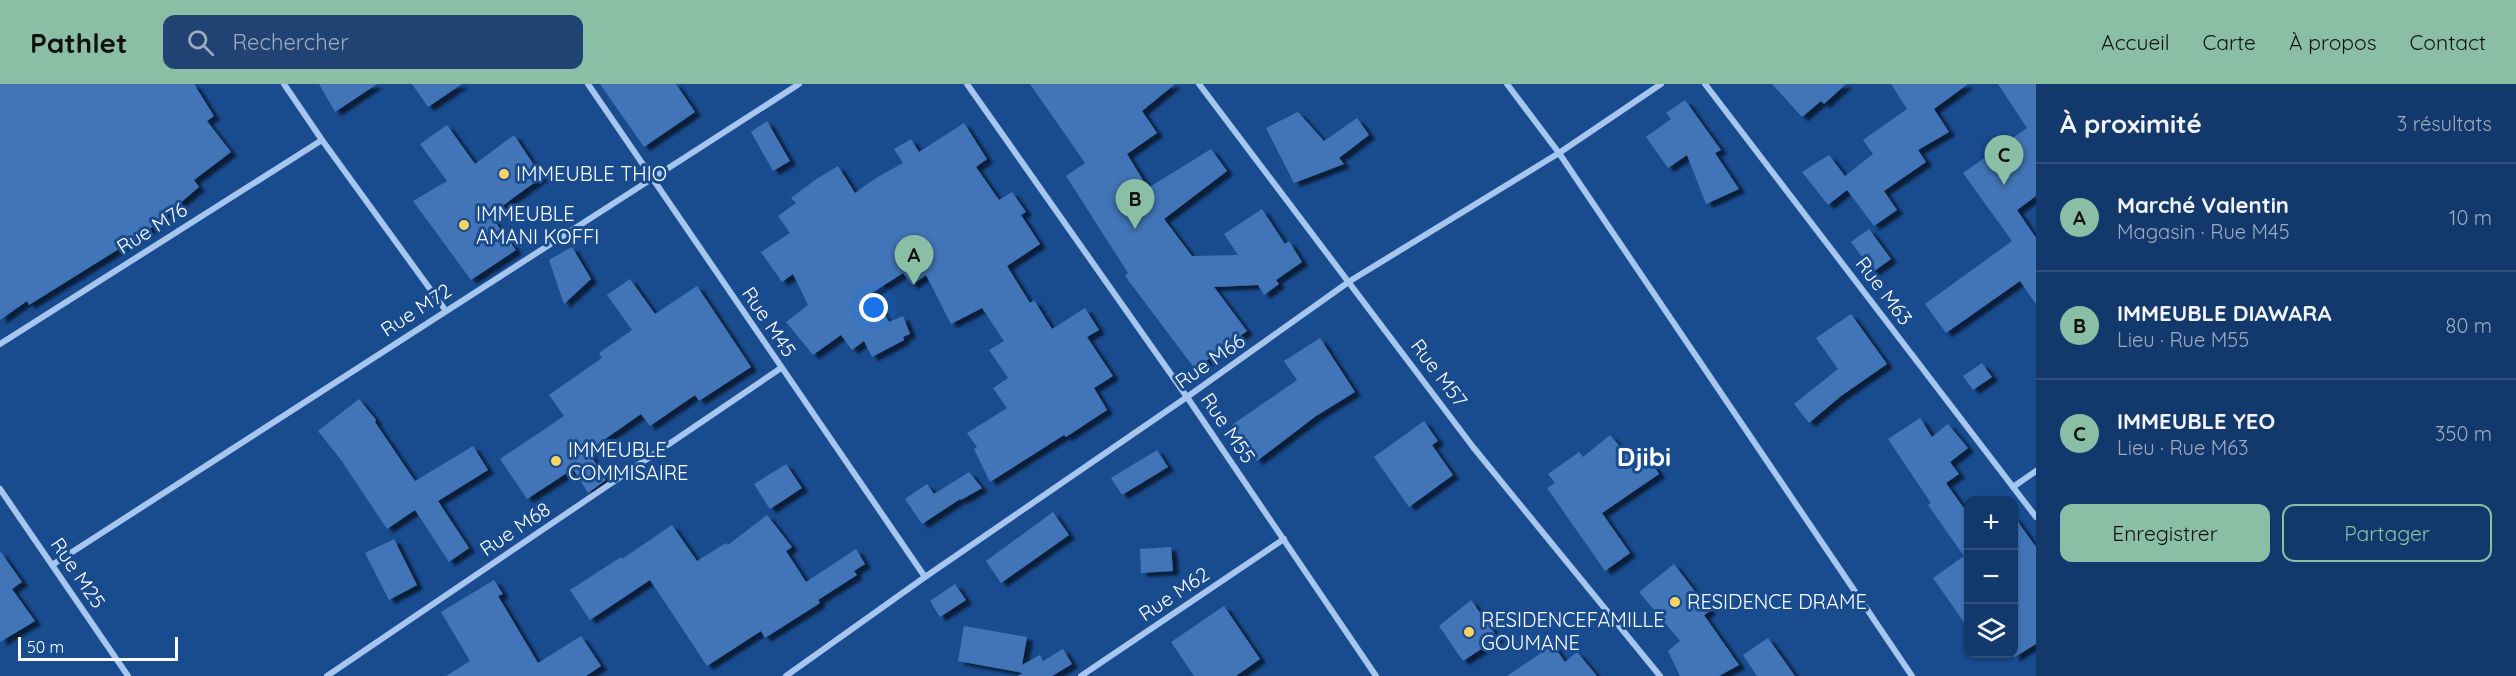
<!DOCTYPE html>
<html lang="fr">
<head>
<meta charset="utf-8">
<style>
	body { margin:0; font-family:Quicksand,sans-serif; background:#204373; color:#f1f3f6 }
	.controls { position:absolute; right:18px; bottom:18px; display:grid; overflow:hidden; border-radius:12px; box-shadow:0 2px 4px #0004 }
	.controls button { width:54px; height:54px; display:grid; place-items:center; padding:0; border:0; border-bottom:2px solid #32527e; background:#13386b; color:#f1f3f6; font:30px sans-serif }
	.scale { position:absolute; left:18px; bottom:15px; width:160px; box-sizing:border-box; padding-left:6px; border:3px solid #fff; border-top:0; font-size:16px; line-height:21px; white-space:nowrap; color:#fff; -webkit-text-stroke:4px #194b8f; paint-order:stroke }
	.you { position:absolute; left:874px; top:224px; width:21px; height:21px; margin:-15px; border:4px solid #fff; border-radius:50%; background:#1a73e8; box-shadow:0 0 0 9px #1a73e833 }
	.badge { display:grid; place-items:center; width:39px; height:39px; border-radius:50%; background:#8abfa5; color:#111; font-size:20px; font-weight:700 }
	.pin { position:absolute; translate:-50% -50px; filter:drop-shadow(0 2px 3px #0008) }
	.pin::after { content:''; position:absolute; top:32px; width:21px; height:18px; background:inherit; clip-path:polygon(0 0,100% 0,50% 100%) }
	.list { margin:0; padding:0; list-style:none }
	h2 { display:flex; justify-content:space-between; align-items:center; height:78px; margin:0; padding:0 24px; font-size:26px }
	h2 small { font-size:20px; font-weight:400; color:#9dacc1 }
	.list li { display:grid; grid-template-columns:39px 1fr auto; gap:18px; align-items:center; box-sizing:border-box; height:108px; padding:0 24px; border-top:2px solid #32527e }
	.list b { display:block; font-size:22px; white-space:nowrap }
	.list p { margin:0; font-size:20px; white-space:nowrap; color:#9dacc1 }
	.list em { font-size:20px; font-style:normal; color:#9dacc1 }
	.actions { display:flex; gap:12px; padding:18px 24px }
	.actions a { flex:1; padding:14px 0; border:2px solid #8abfa5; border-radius:12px; text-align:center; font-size:21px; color:#8abfa5 }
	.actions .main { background:#8abfa5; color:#111 }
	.icon { flex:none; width:33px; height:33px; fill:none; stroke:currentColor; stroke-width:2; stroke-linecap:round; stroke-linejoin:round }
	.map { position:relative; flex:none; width:2036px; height:592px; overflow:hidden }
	header { display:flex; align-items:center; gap:36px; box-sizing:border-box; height:84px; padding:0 30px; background:#8abfa5; color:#111 }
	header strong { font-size:28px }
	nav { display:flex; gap:33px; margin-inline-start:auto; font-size:21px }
	.search { width:420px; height:54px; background:#204373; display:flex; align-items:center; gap:15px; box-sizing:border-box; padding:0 21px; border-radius:12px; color:#9dacc1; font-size:22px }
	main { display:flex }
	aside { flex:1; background:#13386b }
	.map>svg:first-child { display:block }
	.building { fill:#4275b7; filter:url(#shadow) }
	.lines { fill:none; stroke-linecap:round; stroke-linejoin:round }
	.minor { stroke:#a6c6ef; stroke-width:6 }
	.poi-dot { fill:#ffd464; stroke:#194b8f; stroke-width:2 }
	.labels { text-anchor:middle; stroke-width:6; stroke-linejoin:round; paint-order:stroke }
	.poi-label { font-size:20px; fill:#fff; stroke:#194b8f; text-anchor:start }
	.street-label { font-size:20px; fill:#fff; stroke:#194b8f }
	.district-label { font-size:26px; font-weight:bold; fill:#fff; stroke:#194b8f }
</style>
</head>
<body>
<header>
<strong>Pathlet</strong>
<div class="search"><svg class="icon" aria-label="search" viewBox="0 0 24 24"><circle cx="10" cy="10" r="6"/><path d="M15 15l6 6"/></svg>Rechercher</div>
<nav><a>Accueil</a><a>Carte</a><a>À propos</a><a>Contact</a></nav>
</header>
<main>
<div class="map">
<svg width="2036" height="592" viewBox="0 0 2036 592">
	<defs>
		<filter id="shadow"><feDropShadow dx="6" dy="4" stdDeviation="1.5" flood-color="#0009"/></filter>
	</defs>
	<rect width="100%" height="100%" fill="#194b8f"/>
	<!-- building -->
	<g class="building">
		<path d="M0 0H194L214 32 207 37 231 68 194 96 199 103 139 154 138 153 29 221 27 217 0 236Z"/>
		<path d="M319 0H377L335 28Z"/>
		<path d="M412 0H462L428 23Z"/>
		<path d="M600 0H676L695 28 644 63Z"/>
		<path d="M1030 0H1175L1142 27 1157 49 1127 70 1148 104 1211 65 1227 87 1164 135 1192 172 1238 171 1224 150 1262 125 1285 160 1289 157 1302 178 1276 196 1279 200 1264 211 1258 201 1214 203 1247 247 1195 285 1125 192 1128 189 1066 92 1085 79Z"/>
		<path d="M1772 0H1846L1824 20 1821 17 1802 33Z"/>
		<path d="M1891 0H1968L1934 25 1949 48 1918 66 1926 78 1884 107 1897 126 1874 142 1847 106 1828 121 1802 88 1829 71 1845 92 1873 70 1863 56 1907 25Z"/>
		<path d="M1998 0H2036V112L2017 126 2036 154V220L2020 197 1946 249 1925 220 2012 157 1963 89 2027 44Z"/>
		<path d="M1685 16 1721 66 1715 69 1739 105 1706 120 1687 71 1668 84 1646 53 1671 35 1666 29Z"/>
		<path d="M1298 28 1324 57 1357 34 1369 51 1339 74 1344 80 1294 99 1266 44Z"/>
		<path d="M767 37 790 77 773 87 751 48Z"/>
		<path d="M964 39 987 75 976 83 999 116 1012 108 1026 128 1021 131 1040 160 1007 182 1030 219 1034 216 1052 245 1085 224 1099 246 1087 253 1113 292 1094 304 1107 326 1066 353 1064 351 990 398 974 365 977 363 967 349 1007 324 993 304 1008 294 989 266 1004 257 982 224 951 240 926 191 912 201 903 189 872 209 889 238 903 232 910 250 903 253 904 256 872 273 864 257 852 266 841 251 813 271 786 238 808 221 793 190 782 198 761 168 790 149 778 132 796 119 791 114 815 96 838 82 855 109 876 94 903 79 894 65 911 55 919 68Z"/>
		<path d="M447 41 475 80 514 51 542 93 490 131 516 166 471 196 413 117 447 97 420 60Z"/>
		<path d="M1869 145 1891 175 1873 188 1851 158Z"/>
		<path d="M572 163 591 195 564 220 549 176Z"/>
		<path d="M630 195 655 230 697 202 751 283 699 317 695 311 650 342 641 330 588 367 606 396 588 409 573 385 527 415 500 375 564 332 549 311 602 274 599 269 632 246 607 211Z"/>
		<path d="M1851 230 1887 280 1841 312 1809 339 1794 320 1838 285 1816 254Z"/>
		<path d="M1320 254 1355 308 1316 332 1257 377 1232 341 1297 296 1284 277Z"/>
		<path d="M1982 279 1992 293 1973 306 1963 292Z"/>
		<path d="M359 315 376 336 375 338 415 397 473 362 488 386 438 417 469 464 449 478 415 426 387 445 341 376 318 347Z"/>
		<path d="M1920 334 1932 353 1948 340 1968 364 1950 378 1959 390 1946 399 1968 430V544L1933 494 1964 472 1928 421 1931 419 1888 355Z"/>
		<path d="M1424 337 1438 357 1432 361 1453 391 1409 423 1374 373Z"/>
		<path d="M1610 351 1636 381 1648 373 1659 390 1602 429 1630 469 1605 487 1547 404 1555 399 1548 390 1579 368 1583 373Z"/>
		<path d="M1157 366 1168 383 1122 411 1111 394Z"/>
		<path d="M786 380 802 404 770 425 754 400Z"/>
		<path d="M969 388 982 404 961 416 960 415 922 440 905 415 927 400 934 410Z"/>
		<path d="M1053 428 1069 451 1001 499 986 477Z"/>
		<path d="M767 431 792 463 786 467 806 498 856 465 865 480 854 487 857 491 818 516 820 519 765 554 761 547 707 582 650 496 590 536 570 506 621 473 622 475 672 441 697 477 726 459 728 461Z"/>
		<path d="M2013 431 2036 463V560L2013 574Z"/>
		<path d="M394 455 417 501 389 516 365 469Z"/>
		<path d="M1171 463 1173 487 1141 489 1140 465Z"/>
		<path d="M0 467 22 498 12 505 35 537 0 558Z"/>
		<path d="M1674 480 1710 527 1704 531 1739 581 1719 592H1680L1668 567 1680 557 1639 508Z"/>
		<path d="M494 496 503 510 498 512 538 579 581 552 601 582 586 592H446L470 577 441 528Z"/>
		<path d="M955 500 966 516 940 533 930 517Z"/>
		<path d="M1471 516 1498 554 1463 577 1439 542Z"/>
		<path d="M1224 522 1260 575 1236 592H1194L1171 558Z"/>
		<path d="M964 542 1027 553 1022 581 1040 571 1043 577 1063 565 1072 580 1052 592H1017L1023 589 958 577Z"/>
		<path d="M1768 554 1795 592H1757L1743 571Z"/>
		<path d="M1553 561 1565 578 1577 568 1597 592H1507Z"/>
	</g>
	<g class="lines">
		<!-- minor -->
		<g class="minor">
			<path d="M284 0 322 56 446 227"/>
			<path d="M588 0 925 493"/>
			<path d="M967 0 1187 313 1376 592"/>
			<path d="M1199 0 1473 363 1660 592"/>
			<path d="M1507 0 1559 69 1912 592"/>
			<path d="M1705 0 2036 433"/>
			<path d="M0 260 322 56"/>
			<path d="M2013 403 2036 387"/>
			<path d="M0 405 128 592"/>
			<path d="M52 481 799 0"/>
			<path d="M327 592 781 284"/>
			<path d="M786 592 925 493 1187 313 1350 197 1559 69 1661 0"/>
			<path d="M1081 592 1284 455"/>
		</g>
	</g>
	<!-- markers -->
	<g class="poi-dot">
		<circle cx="504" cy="90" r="6"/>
		<circle cx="464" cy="141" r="6"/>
		<circle cx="556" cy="377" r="6"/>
		<circle cx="1675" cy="518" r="6"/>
		<circle cx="1469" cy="548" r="6"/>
	</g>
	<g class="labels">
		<!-- poi labels -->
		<g class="poi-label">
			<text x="516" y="97">IMMEUBLE THIO</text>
			<text x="476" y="137">IMMEUBLE<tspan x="476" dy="23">AMANI KOFFI</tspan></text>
			<text x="568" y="373">IMMEUBLE<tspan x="568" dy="23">COMMISAIRE</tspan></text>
			<text x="1687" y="525">RESIDENCE DRAME</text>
			<text x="1481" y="543">RESIDENCEFAMILLE<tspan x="1481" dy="23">GOUMANE</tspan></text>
		</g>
		<!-- street labels -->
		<g class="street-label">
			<text transform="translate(152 144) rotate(-32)" y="7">Rue M76</text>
			<text transform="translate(1884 207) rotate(53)" y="7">Rue M63</text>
			<text transform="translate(416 226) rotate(-33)" y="7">Rue M72</text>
			<text transform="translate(769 238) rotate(56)" y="7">Rue M45</text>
			<text transform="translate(1210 277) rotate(-35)" y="7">Rue M66</text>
			<text transform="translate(1439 289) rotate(53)" y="7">Rue M57</text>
			<text transform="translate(1228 344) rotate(56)" y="7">Rue M55</text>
			<text transform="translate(515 445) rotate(-34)" y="7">Rue M68</text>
			<text transform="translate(78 489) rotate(56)" y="7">Rue M25</text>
			<text transform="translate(1174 510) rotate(-34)" y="7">Rue M62</text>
		</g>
		<!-- district labels -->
		<g class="district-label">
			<text x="1644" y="382">Djibi</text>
		</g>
	</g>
</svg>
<div class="controls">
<button>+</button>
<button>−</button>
<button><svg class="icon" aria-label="layers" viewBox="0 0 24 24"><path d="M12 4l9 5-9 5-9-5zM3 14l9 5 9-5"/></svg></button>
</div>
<div class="scale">50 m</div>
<div class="you"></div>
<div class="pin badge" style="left:914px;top:201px">A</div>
<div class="pin badge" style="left:1135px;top:145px">B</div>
<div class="pin badge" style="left:2004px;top:101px">C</div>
</div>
<aside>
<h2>À proximité<small>3 résultats</small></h2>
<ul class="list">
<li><span class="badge">A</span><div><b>Marché Valentin</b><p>Magasin · Rue M45</p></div><em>10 m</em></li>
<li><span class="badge">B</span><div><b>IMMEUBLE DIAWARA</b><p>Lieu · Rue M55</p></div><em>80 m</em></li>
<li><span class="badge">C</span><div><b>IMMEUBLE YEO</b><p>Lieu · Rue M63</p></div><em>350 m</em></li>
</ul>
<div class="actions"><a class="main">Enregistrer</a><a>Partager</a></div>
</aside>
</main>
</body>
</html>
